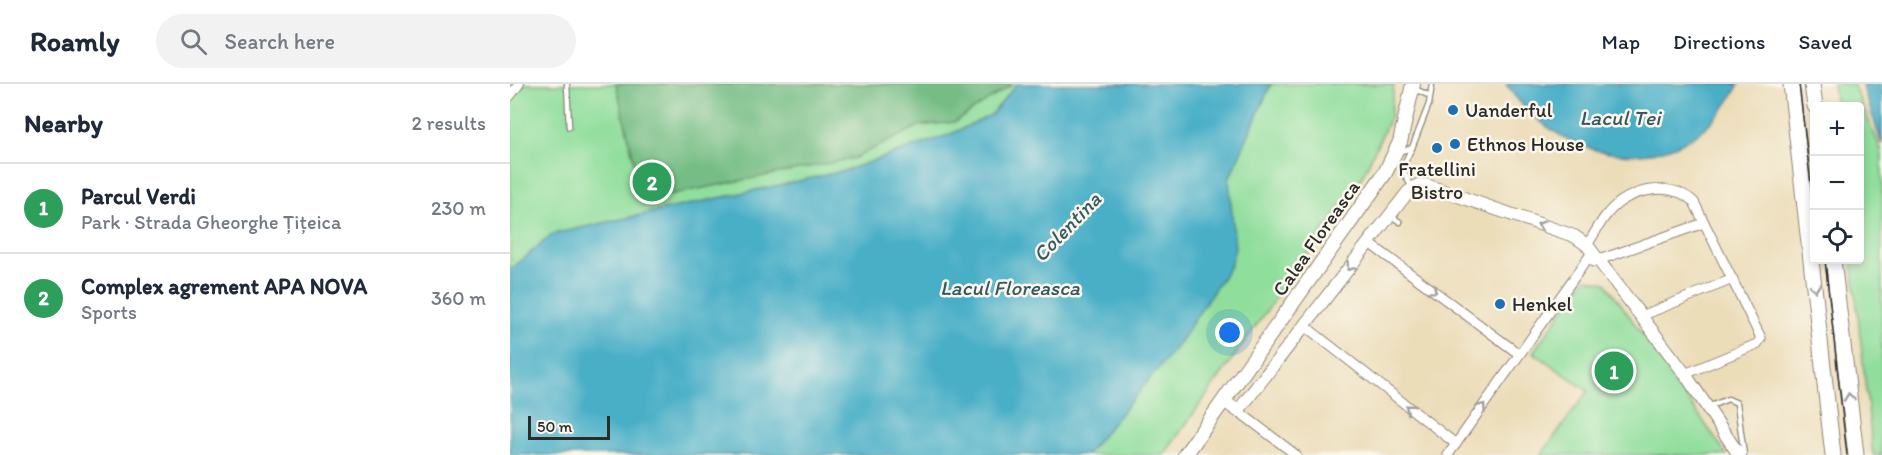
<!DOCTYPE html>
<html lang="en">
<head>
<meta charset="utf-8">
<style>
	body { margin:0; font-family:Itim,sans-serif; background:#f2f2f3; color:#1f2937 }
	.controls { position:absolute; right:18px; top:18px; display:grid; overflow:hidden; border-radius:6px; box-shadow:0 3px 9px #0003 }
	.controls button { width:54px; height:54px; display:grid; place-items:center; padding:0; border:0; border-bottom:2px solid #e0e1e3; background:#fff; color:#1f2937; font:30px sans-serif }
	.scale { position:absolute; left:18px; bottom:15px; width:82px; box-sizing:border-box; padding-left:6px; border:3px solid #2b2b2b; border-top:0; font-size:16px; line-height:21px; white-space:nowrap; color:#2b2b2b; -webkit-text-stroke:4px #fbf7ec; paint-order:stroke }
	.you { position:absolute; left:720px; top:249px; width:21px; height:21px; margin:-15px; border:4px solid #fff; border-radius:50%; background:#1a73e8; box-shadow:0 0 0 9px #1a73e833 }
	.badge { display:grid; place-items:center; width:39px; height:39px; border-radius:50%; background:#1f6fb2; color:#fff; font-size:20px; font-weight:700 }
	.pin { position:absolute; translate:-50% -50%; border:3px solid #fff; box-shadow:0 2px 6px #0006 }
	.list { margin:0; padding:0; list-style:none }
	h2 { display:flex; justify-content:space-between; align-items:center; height:78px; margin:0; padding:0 24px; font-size:26px }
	h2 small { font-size:20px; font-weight:400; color:#747a83 }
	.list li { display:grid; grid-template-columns:39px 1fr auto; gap:18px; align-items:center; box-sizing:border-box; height:90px; padding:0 24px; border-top:2px solid #e0e1e3 }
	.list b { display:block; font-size:22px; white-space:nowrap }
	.list p { margin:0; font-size:20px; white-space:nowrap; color:#747a83 }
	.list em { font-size:20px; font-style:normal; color:#747a83 }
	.icon { flex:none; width:33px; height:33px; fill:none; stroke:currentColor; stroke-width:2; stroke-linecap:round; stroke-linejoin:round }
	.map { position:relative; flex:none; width:1372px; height:371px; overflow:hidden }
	header { display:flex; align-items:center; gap:36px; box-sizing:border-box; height:84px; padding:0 30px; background:#fff; border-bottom:2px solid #e0e1e3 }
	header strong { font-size:28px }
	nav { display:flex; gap:33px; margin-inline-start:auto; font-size:21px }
	.search { width:420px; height:54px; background:#f2f2f3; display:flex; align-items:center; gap:15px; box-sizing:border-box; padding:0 21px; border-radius:33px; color:#747a83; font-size:22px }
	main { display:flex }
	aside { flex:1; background:#fff }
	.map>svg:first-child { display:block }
	.green { fill:#90de9c; stroke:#5e8464; stroke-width:1.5 }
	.forest { fill:#74bd84; stroke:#507458; stroke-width:1.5 }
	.water { fill:#48afc7; stroke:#3a6d79; stroke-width:1.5 }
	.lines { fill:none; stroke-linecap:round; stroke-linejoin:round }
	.service-casing { stroke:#8c8472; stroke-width:7 }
	.minor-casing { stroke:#8c8472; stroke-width:11 }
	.tertiary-casing { stroke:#8c8472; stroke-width:14 }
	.secondary-casing { stroke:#8c8472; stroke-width:16 }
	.primary-casing { stroke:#8c8472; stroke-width:17 }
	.service { stroke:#fff; stroke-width:4.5 }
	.minor { stroke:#fff; stroke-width:9 }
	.tertiary { stroke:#fff; stroke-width:12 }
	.secondary { stroke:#fff; stroke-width:14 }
	.primary { stroke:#fff; stroke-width:15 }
	.tram { stroke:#2b2b2b; stroke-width:1.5 }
	.oneway { stroke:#a0a0a0 }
	.poi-dot { fill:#1f6fb2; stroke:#fbf7ec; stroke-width:2 }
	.labels { text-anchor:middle; stroke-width:5; stroke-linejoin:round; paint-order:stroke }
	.poi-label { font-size:20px; fill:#2b2b2b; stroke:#fbf7ec; text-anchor:start }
	.street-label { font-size:20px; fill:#2b2b2b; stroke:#fbf7ec }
	.water-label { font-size:21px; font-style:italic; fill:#355962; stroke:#fbf7ec }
</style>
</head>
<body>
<header>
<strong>Roamly</strong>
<div class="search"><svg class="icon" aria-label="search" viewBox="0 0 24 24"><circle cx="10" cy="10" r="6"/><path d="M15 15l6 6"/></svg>Search here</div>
<nav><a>Map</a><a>Directions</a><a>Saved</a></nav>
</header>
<main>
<aside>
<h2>Nearby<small>2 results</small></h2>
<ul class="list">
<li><span class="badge" style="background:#2e9e5b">1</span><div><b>Parcul Verdi</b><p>Park · Strada Gheorghe Țițeica</p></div><em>230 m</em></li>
<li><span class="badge" style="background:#2e9e5b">2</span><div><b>Complex agrement APA NOVA</b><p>Sports</p></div><em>360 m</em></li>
</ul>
</aside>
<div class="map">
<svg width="1372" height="371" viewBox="0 0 1372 371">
	<rect width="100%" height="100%" fill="#fbf7ec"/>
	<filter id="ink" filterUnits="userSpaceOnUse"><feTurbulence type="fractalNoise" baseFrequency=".0167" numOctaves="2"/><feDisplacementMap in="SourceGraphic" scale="12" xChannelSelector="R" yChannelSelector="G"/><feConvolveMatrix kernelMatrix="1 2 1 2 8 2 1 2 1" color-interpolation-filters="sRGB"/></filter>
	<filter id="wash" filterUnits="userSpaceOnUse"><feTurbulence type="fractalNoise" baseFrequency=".008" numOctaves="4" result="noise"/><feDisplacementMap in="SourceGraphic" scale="24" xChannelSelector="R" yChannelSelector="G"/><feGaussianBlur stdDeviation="1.35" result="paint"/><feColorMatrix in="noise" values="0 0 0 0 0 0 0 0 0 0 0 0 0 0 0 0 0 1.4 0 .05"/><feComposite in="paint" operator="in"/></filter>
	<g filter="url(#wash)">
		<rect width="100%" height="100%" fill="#ecddb9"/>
		<!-- green -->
		<g class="green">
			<path d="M0 0H507L481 31 441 50 334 87 43 150 0 186Z"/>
			<path d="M761 0H884L880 34 852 93 654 371H576L667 262 720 182 719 95Z"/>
			<path d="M1323 0H1343L1372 68V371H1363L1342 176H1350V22H1326Z"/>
			<path d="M1076 194 1096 199 1217 371H1031L1078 307 1023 268Z"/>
		</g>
		<!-- forest -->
		<path class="forest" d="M106 0H503L445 38 409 42 345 74 133 116Z"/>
		<!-- water -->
		<g class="water">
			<path d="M507 0H761L719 95 725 164 720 182 667 262 576 371H0V186L43 150 334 87 441 50 481 31Z"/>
			<path d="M996 0H1229C1178 101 1054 87 996 0Z"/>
			<path d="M1352 0H1372V61Z"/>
		</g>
	</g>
	<g filter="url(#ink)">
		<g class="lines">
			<!-- service casing -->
			<g class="service-casing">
				<g id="service">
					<path d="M57 0 59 43"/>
					<path d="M905 5 920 12"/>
					<path d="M902 64C892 81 891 88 903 104"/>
					<path d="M887 68 902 64 919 20 922 0"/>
					<path d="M880 131 890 138"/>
					<path d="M1198 323 1218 315 1227 319 1234 371"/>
				</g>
			</g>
			<!-- minor casing -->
			<g class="minor-casing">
				<g id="minor">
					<path d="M0 12 9 0"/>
					<path d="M859 159 1009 270"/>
					<path d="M1077 161C1084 151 1090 138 1098 129 1118 105 1160 96 1184 118L1251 254 1247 260 1175 290"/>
					<path d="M1083 178 1194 139"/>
					<path d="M1131 232 1223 195"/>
					<path d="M795 242 946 360"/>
					<path d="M728 327 786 371"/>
					<path d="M938 371 1083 167"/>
				</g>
			</g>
			<!-- tertiary casing -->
			<g class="tertiary-casing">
				<path id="tertiary" d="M714 317 728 327 898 108 908 101H916L1064 152 1077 161 1175 290 1229 371"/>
			</g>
			<!-- secondary casing -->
			<g class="secondary-casing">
				<path id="secondary" d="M675 371 875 89 890 58 903 0"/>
			</g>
			<!-- primary casing -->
			<g class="primary-casing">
				<g id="primary">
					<path d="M1281 0 1323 371"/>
					<path d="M1302 0 1305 22"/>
					<path d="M1323 176 1346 371"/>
				</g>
			</g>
			<!-- service -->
			<use href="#service" class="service"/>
			<!-- minor -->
			<use href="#minor" class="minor"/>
			<!-- tertiary -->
			<use href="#tertiary" class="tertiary"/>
			<!-- secondary -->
			<use href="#secondary" class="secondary"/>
			<!-- primary -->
			<use href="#primary" class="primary"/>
			<!-- tram -->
			<g class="tram">
				<path d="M1289 0 1304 124"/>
				<path d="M1315 176 1337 371"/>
			</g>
		</g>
		<!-- one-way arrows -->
		<defs><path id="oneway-chevron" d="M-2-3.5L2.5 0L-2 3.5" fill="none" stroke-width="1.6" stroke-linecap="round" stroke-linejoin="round" transform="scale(1.5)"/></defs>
		<g class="oneway">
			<use href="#oneway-chevron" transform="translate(1031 141) rotate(-161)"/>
			<use href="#oneway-chevron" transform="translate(840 183) rotate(128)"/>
			<use href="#oneway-chevron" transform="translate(1305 204) rotate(84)"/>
			<use href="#oneway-chevron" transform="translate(923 206) rotate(37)"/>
			<use href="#oneway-chevron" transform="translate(1339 313) rotate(-97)"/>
			<use href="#oneway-chevron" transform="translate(972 323) rotate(-55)"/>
			<use href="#oneway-chevron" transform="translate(899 324) rotate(-142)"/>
		</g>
	</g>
	<!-- markers -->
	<g class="poi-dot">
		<circle cx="943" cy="26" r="6"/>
		<circle cx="945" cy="60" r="6"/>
		<circle cx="927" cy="64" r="6"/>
		<circle cx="990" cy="220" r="6"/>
	</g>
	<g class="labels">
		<!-- poi labels -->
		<g class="poi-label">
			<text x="955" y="33">Uanderful</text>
			<text x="957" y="67">Ethnos House</text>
			<text x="927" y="92" text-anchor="middle">Fratellini<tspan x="927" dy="23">Bistro</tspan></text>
			<text x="1002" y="227">Henkel</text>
		</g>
		<!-- street labels -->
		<g class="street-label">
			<text transform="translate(806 154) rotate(-55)" y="7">Calea Floreasca</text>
		</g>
		<!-- water labels -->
		<g class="water-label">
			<text x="1110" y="41">Lacul Tei</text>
			<text transform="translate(557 143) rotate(-46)" y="7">Colentina</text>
			<text x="500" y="211">Lacul Floreasca</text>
		</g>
	</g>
</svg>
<div class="controls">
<button>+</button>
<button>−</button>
<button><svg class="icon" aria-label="locate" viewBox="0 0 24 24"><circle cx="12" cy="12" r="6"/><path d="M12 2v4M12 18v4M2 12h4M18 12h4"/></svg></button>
</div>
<div class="scale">50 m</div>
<div class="you"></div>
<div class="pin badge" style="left:1104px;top:287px;background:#2e9e5b">1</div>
<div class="pin badge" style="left:142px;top:98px;background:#2e9e5b">2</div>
</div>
</main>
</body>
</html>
